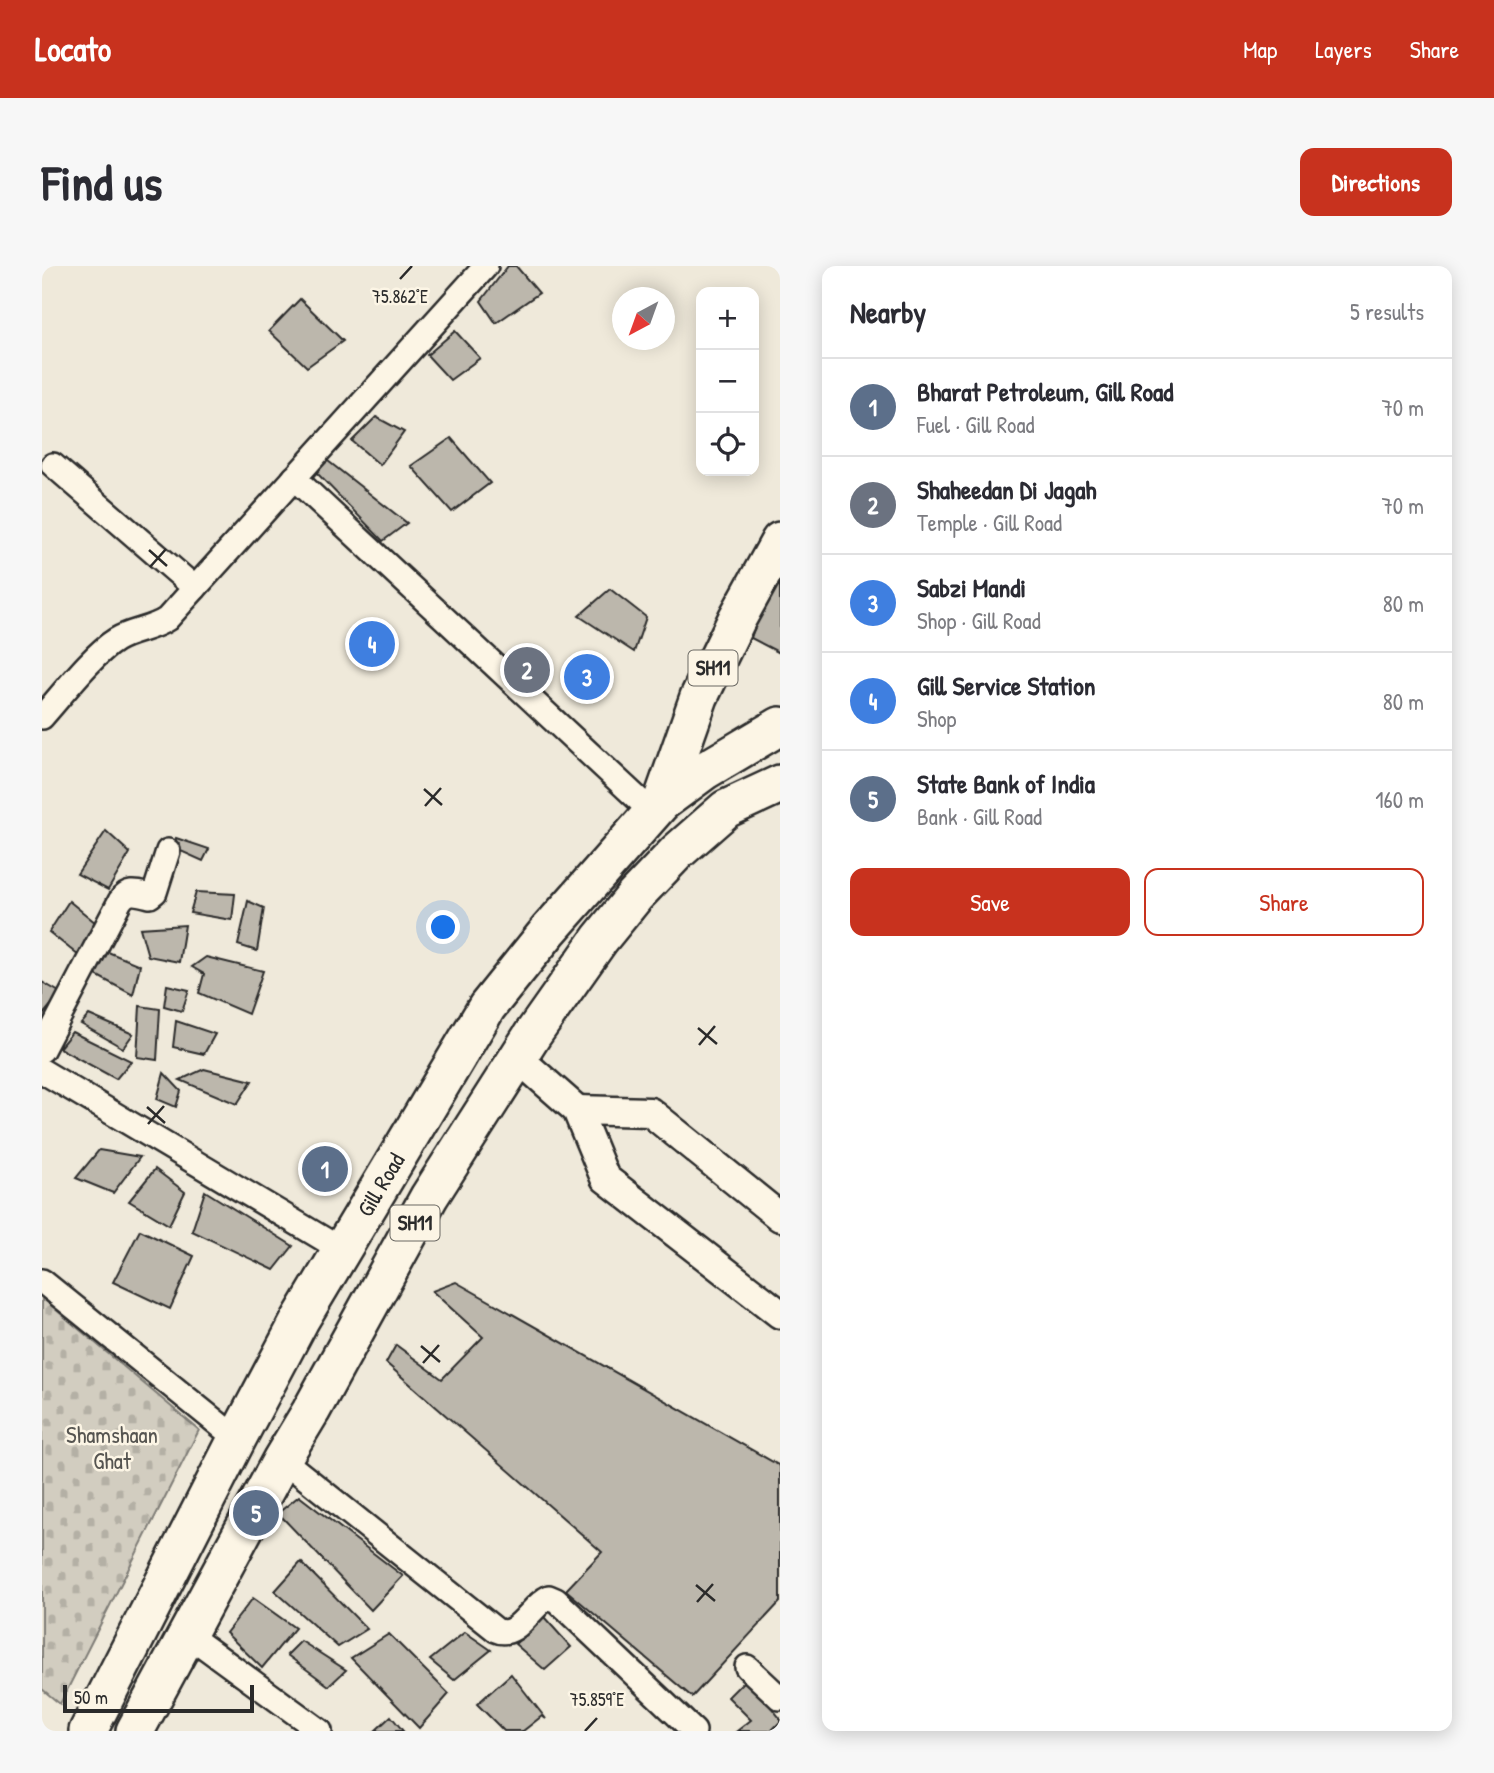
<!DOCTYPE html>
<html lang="en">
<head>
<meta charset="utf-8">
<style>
	body { margin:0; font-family:"Patrick Hand",sans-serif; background:#f7f7f7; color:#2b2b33 }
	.controls { position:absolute; right:21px; top:21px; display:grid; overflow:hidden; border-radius:14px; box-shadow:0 4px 18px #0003 }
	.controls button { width:63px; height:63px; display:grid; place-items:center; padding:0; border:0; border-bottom:2px solid #e1e1e2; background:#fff; color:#2b2b33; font:35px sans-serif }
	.compass { position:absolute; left:570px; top:21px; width:63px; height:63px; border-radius:50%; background:#fff; box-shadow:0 4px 18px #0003; rotate:221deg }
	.scale { position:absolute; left:21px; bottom:18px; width:191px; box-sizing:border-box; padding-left:7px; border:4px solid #2b2b2b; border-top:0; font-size:19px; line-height:24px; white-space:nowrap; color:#2b2b2b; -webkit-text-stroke:5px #fcf5e5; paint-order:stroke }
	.you { position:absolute; left:402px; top:662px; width:24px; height:24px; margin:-18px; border:5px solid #fff; border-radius:50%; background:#1a73e8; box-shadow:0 0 0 10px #1a73e833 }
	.badge { display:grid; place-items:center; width:46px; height:46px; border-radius:50%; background:#c8321e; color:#fff; font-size:23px; font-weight:700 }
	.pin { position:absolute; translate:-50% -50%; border:4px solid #fff; box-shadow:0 2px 7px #0006 }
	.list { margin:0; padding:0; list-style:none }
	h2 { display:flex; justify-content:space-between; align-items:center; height:91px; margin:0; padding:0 28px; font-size:30px }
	h2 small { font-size:23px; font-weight:400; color:#7c7c81 }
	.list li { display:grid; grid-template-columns:46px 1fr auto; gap:21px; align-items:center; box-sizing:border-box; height:98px; padding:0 28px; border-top:2px solid #e1e1e2 }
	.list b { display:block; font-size:26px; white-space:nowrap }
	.list p { margin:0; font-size:23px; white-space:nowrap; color:#7c7c81 }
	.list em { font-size:23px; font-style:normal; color:#7c7c81 }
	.actions { display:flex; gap:14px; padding:21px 28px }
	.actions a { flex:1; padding:16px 0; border:2px solid #c8321e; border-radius:14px; text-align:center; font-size:24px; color:#c8321e }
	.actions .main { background:#c8321e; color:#fff }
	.icon { flex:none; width:38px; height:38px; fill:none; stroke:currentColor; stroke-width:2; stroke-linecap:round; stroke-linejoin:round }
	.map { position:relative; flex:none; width:738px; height:1465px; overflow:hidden; border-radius:14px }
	header { display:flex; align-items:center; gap:42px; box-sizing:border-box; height:98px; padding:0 35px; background:#c8321e; color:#fff }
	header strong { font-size:33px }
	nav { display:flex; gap:38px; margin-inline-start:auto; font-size:24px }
	.intro { display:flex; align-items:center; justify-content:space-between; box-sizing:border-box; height:168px; padding:0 42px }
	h1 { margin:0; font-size:49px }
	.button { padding:18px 32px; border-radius:14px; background:#c8321e; color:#fff; font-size:24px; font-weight:700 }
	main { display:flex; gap:42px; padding:0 42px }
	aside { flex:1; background:#fff; border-radius:14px; box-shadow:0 4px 18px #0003 }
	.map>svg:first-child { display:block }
	.cemetery { fill:url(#cemetery-stones); stroke:#7e7c76; stroke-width:2 }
	.building { fill:#bcb7ac; stroke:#2b2b2b; stroke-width:2 }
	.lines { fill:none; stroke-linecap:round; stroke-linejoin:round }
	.minor-casing { stroke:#2b2b2b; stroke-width:28 }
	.tertiary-casing { stroke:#2b2b2b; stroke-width:33 }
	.primary-casing { stroke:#2b2b2b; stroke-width:42 }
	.minor { stroke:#fcf5e5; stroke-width:23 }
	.tertiary { stroke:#fcf5e5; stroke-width:28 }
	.primary { stroke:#fcf5e5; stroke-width:37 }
	.ticks { fill:none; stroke:#2b2b2b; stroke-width:2.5 }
	.labels { text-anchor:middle; stroke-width:5; stroke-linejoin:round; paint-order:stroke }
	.shield { fill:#fcf5e5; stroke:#6a6863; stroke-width:2 }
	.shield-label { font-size:21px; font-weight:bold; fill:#2b2b2b }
	.street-label { font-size:23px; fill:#2b2b2b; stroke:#fcf5e5 }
	.park-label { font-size:23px; fill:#555450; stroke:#fcf5e5 }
	.ticks-label { font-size:18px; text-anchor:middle; fill:#2b2b2b; stroke:#fcf5e5; stroke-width:5; stroke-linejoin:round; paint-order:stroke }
</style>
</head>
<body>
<header>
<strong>Locato</strong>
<nav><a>Map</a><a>Layers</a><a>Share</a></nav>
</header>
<div class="intro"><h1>Find us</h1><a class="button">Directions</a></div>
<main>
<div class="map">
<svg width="738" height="1465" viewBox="0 0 738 1465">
	<defs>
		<pattern id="cemetery-stones" width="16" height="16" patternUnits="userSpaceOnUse" patternTransform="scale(1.75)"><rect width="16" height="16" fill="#d2cdc0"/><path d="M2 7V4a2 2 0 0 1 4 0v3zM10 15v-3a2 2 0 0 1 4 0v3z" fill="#b4b0a5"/></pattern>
	</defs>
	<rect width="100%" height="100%" fill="#efe9da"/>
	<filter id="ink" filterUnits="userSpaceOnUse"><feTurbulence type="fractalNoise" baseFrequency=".0143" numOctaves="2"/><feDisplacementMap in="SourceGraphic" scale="14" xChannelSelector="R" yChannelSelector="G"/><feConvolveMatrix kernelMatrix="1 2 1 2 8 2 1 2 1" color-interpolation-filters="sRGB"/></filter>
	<g filter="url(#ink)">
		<!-- cemetery -->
		<path class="cemetery" d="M0 1032 157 1164 18 1438 0 1423Z"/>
		<!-- building -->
		<g class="building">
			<path d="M466 0H474L497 27 454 57 439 35Z"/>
			<path d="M258 33 301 75 265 101 227 65Z"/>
			<path d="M413 65 438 92 408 114 385 89Z"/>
			<path d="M334 151 362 166 338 199 310 175Z"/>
			<path d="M409 172 448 217 410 246 369 200Z"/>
			<path d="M286 195 365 257 341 275 271 203Z"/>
			<path d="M728 309 738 313V387L709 372Z"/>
			<path d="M568 323 604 351 592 386 537 350Z"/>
			<path d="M64 565 88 587 66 624 35 608Z"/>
			<path d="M134 572 167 583 161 595 132 582Z"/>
			<path d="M154 626 193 628 190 654 148 647Z"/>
			<path d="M27 635 54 657 37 690 7 666Z"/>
			<path d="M206 635 222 642 215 685 196 679Z"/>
			<path d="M143 659 137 696 106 690 98 662Z"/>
			<path d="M61 684 98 699 91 729 52 708Z"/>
			<path d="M164 691 221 705 206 748 157 727 162 708 150 701Z"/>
			<path d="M0 716 19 727 0 750Z"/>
			<path d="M125 719 147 724 140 745 122 740Z"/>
			<path d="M98 740 118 743 115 794 95 791Z"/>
			<path d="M47 749 91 768 81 782 39 758Z"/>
			<path d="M134 755 173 768 162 788 131 781Z"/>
			<path d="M30 766 89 795 74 813 17 782Z"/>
			<path d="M162 803 210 815 195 838 138 814Z"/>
			<path d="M122 807 139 825 134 841 115 833Z"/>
			<path d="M57 884 98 891 71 927 34 912Z"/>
			<path d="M113 903 143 926 127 959 87 935Z"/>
			<path d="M163 925 251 980 232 1004 150 965Z"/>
			<path d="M98 964 152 990 128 1043 71 1016Z"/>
			<path d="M414 1016 738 1200V1336L650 1431 524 1324 560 1286 344 1097 354 1079 400 1113 441 1071 390 1025Z"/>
			<path d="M257 1230 361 1310 329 1344 236 1247Z"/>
			<path d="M259 1296 325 1363 296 1381 233 1325Z"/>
			<path d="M211 1332 253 1362 220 1402 184 1367Z"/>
			<path d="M502 1351 529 1381 503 1404 473 1378Z"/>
			<path d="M423 1366 449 1384 412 1414 388 1394Z"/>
			<path d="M347 1368 407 1428 377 1462 309 1392Z"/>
			<path d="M259 1375 304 1404 287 1420 245 1389Z"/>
			<path d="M469 1408 504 1453 500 1450 481 1465H462L435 1438Z"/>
			<path d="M705 1412 738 1452V1456L729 1465H695L709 1454 686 1431Z"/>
			<path d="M349 1450 361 1465H333Z"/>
		</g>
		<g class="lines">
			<!-- minor casing -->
			<g class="minor-casing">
				<g id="minor">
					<path d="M11 199 153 322"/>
					<path d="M252 212 610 546"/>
					<path d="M0 451C19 430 51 388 74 374 90 364 109 364 125 353L444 0"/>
					<path d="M0 784 78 635C86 623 95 627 108 630L113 626 126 585"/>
					<path d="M0 805 300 984"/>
					<path d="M0 1015 195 1173"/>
					<path d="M240 1193 454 1364C475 1374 489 1339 507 1331L514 1334 652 1465"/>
					<path d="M145 1368 278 1465"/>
					<path d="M705 1401 738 1432"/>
				</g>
			</g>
			<!-- tertiary casing -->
			<g class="tertiary-casing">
				<g id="tertiary">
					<path d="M476 792 535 844 563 912 738 1048"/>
					<path d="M535 844 608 846 738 951"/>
				</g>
			</g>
			<!-- primary casing -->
			<g class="primary-casing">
				<g id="primary">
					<path d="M620 536 657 431 695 353 738 275"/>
					<path id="s1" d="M46 1465 195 1173 258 1054 445 741 507 664 620 536 662 505 738 460"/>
					<path d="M93 1465 240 1193 269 1145 387 931 491 768 558 673 593 630 635 586 684 543 738 518"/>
				</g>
			</g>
			<!-- minor -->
			<use href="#minor" class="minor"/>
			<!-- tertiary -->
			<use href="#tertiary" class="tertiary"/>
			<!-- primary -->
			<use href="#primary" class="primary"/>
		</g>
	</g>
	<!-- ticks -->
	<path class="ticks" d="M358 13 370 0M107 284 125 300M108 301 124 283M382 523 400 539M383 540 399 522M656 762 675 778M657 779 673 760M105 841 123 857M106 858 122 840M379 1080 398 1096M381 1097 397 1079M654 1319 673 1335M655 1336 671 1318M543 1465 555 1452"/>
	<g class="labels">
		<!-- shield labels -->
		<g class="shield">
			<rect x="646.5" y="384.5" width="49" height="35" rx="5"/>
			<rect x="348.5" y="939.5" width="49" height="35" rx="5"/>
		</g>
		<g class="shield-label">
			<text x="671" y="409">SH11</text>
			<text x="373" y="964">SH11</text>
		</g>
		<!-- street labels -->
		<g class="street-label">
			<text dy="8" stroke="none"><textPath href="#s1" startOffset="620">Gill Road</textPath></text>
		</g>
		<!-- park labels -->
		<g class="park-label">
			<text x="70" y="1177">Shamshaan<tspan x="70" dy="26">Ghat</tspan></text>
		</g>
	</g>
	<g class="ticks-label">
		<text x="358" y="37">75.862°E</text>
		<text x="555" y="1440">75.859°E</text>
	</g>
</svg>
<div class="controls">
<button>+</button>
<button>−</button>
<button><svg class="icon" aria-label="locate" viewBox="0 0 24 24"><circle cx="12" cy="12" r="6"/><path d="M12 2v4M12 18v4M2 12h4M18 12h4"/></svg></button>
</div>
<svg class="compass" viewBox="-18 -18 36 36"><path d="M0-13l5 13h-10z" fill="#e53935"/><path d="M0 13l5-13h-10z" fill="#7c7c81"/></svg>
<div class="scale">50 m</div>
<div class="you"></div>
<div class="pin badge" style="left:283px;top:903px;background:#5c6f8a">1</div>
<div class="pin badge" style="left:485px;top:404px;background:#6b7280">2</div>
<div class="pin badge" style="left:545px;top:411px;background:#3f7fe0">3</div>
<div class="pin badge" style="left:330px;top:378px;background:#3f7fe0">4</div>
<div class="pin badge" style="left:214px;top:1247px;background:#5c6f8a">5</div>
</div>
<aside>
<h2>Nearby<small>5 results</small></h2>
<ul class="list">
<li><span class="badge" style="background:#5c6f8a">1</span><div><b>Bharat Petroleum, Gill Road</b><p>Fuel · Gill Road</p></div><em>70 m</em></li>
<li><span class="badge" style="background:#6b7280">2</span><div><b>Shaheedan Di Jagah</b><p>Temple · Gill Road</p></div><em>70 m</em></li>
<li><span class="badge" style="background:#3f7fe0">3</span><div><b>Sabzi Mandi</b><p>Shop · Gill Road</p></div><em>80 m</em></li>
<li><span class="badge" style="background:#3f7fe0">4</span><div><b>Gill Service Station</b><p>Shop</p></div><em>80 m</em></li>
<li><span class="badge" style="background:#5c6f8a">5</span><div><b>State Bank of India</b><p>Bank · Gill Road</p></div><em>160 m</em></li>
</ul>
<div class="actions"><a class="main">Save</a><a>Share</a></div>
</aside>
</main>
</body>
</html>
